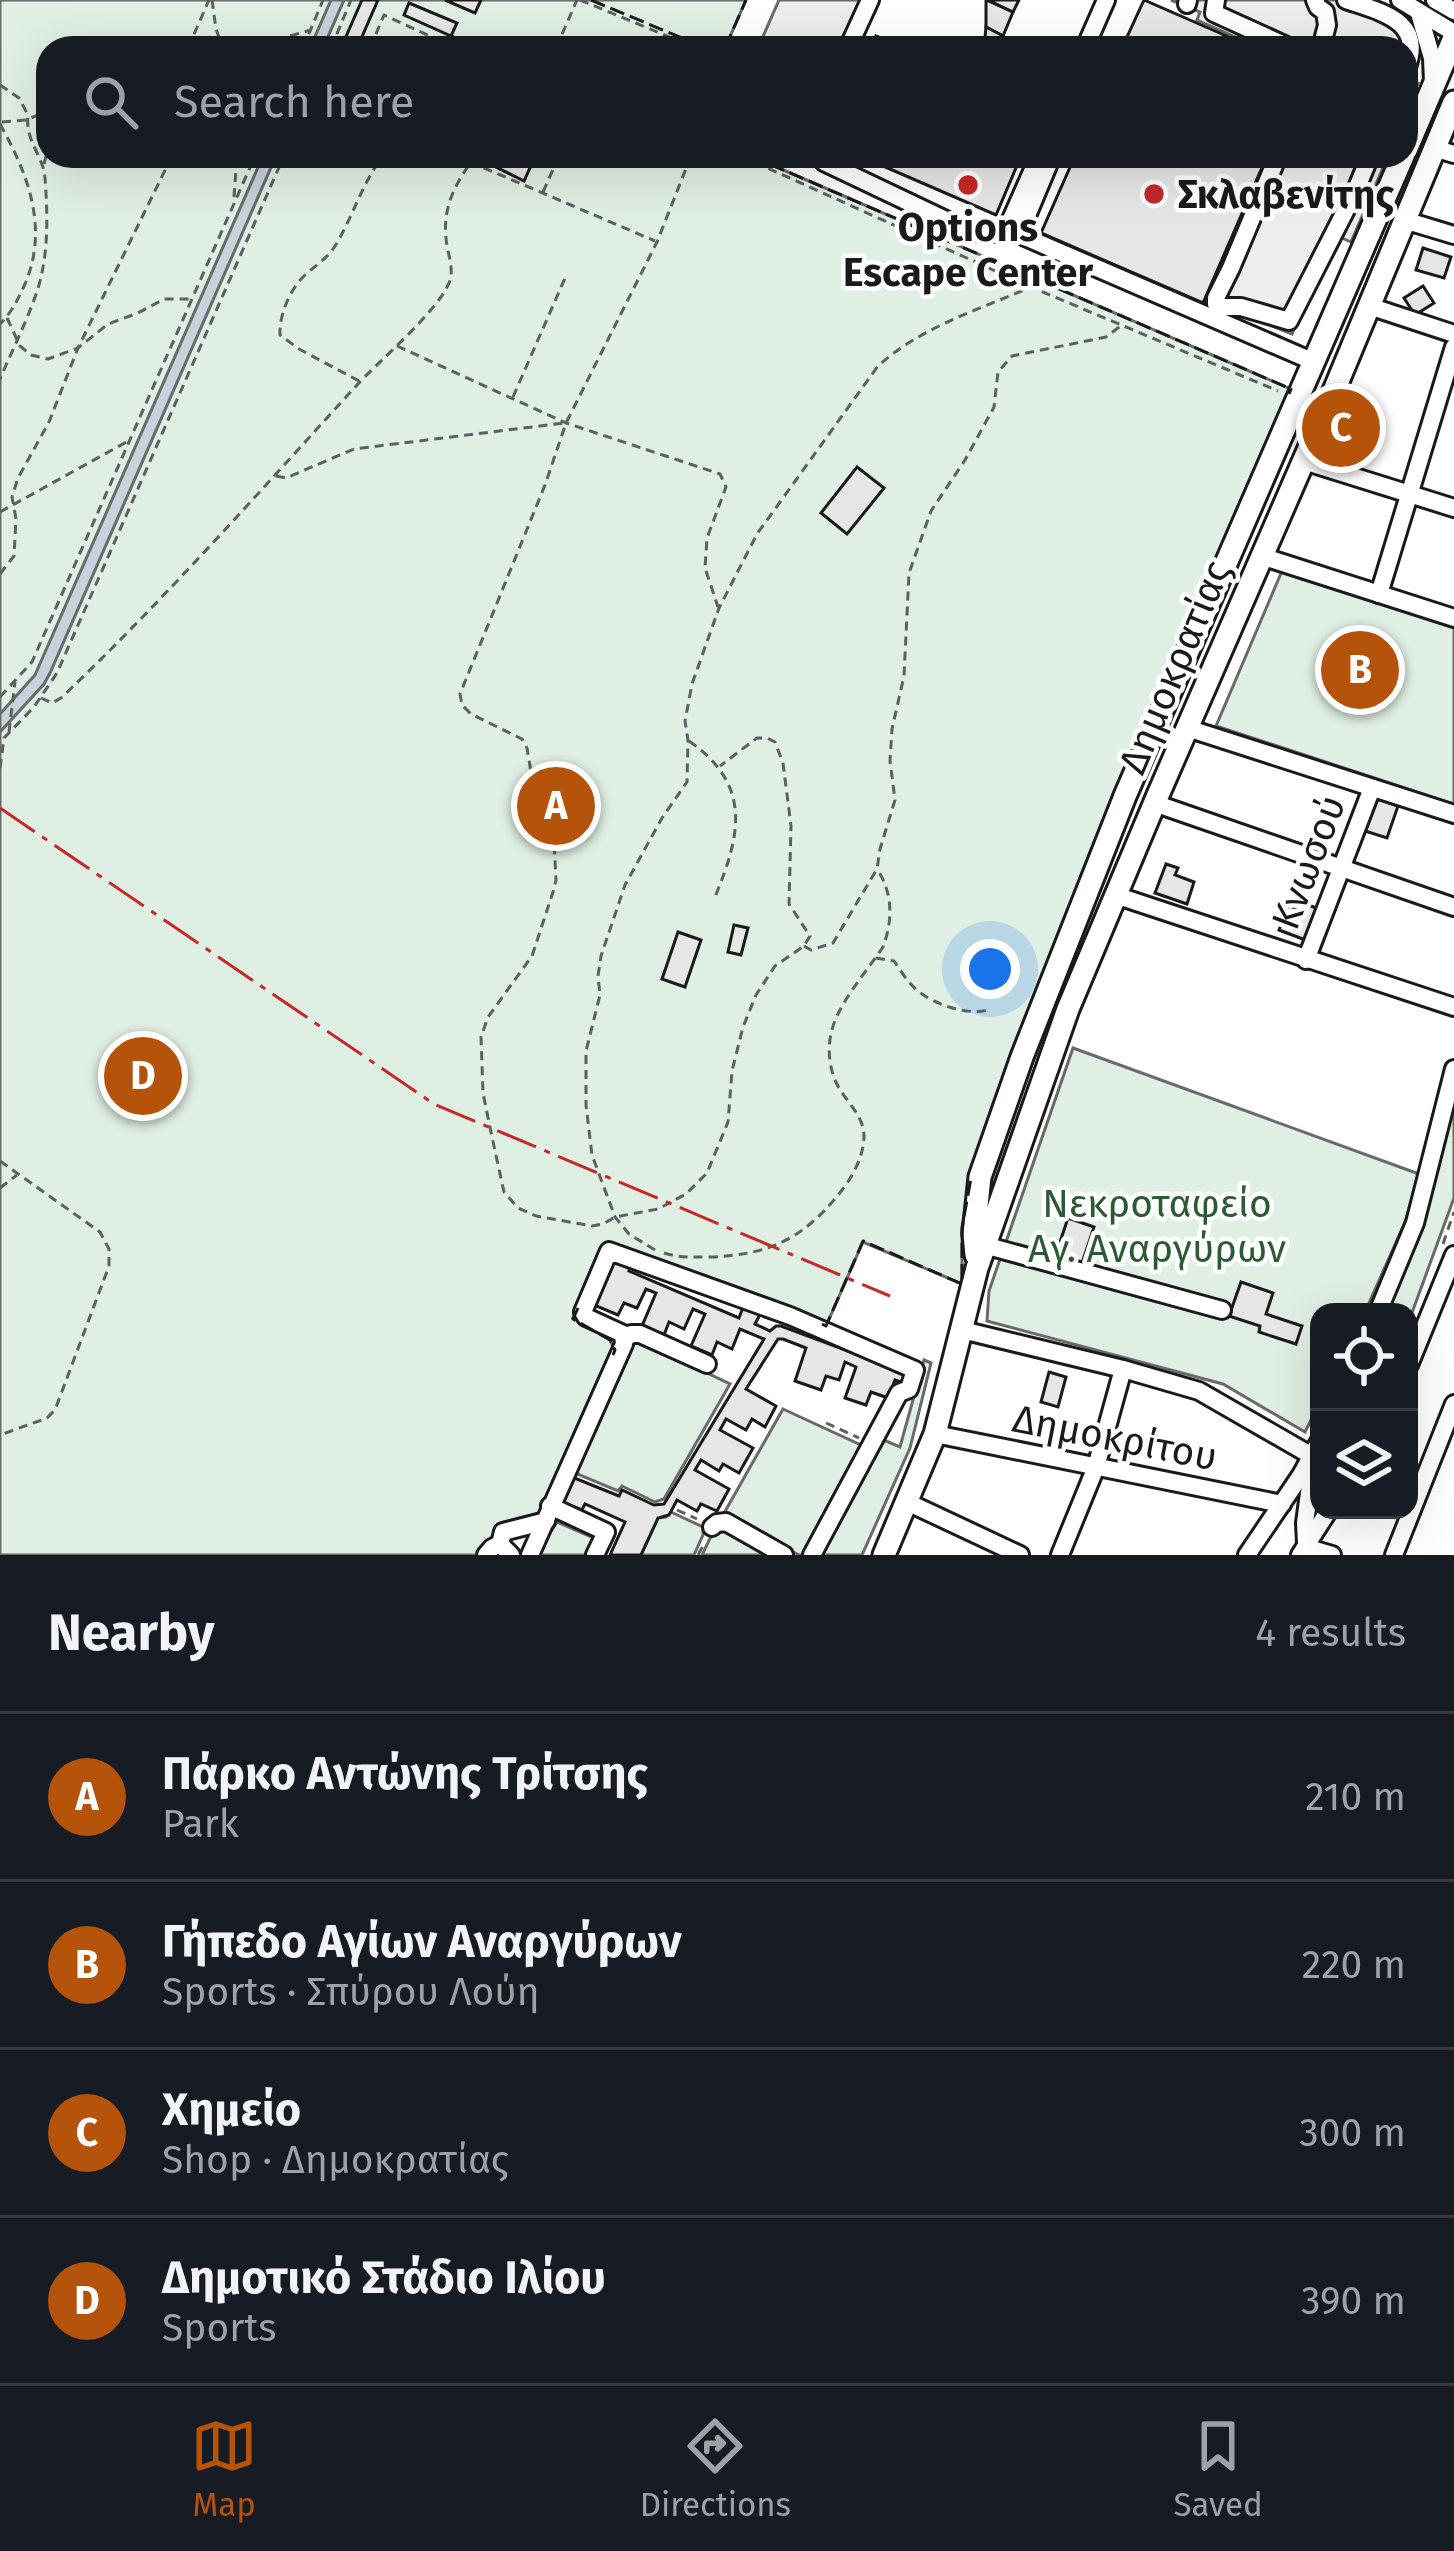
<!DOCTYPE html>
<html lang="en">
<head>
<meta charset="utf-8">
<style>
	body { margin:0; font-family:"Fira Sans",sans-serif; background:#20242c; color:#f1f3f6 }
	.controls { position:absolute; right:36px; bottom:36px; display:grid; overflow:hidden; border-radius:24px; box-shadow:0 12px 48px #0002 }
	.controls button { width:108px; height:108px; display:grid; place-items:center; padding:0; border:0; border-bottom:3px solid #363941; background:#171b24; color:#f1f3f6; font:60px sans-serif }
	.you { position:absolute; left:990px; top:969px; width:42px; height:42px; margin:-30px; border:9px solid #fff; border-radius:50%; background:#1a73e8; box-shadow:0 0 0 18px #1a73e833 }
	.badge { display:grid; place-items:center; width:78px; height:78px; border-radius:50%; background:#b45309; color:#fff; font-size:39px; font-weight:700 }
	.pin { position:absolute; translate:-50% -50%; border:6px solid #fff; box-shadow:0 3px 12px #0006 }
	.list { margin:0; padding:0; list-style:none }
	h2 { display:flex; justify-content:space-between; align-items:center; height:156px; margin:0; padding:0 48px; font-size:51px }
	h2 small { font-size:39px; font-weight:400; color:#9ea1a6 }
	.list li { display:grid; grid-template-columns:78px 1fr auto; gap:36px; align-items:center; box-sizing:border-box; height:168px; padding:0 48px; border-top:3px solid #363941 }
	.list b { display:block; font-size:45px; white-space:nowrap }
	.list p { margin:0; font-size:39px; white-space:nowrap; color:#9ea1a6 }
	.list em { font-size:39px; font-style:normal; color:#9ea1a6 }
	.icon { flex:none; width:66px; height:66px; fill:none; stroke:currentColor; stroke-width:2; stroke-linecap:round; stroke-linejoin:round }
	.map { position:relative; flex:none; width:1454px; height:1555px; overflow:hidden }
	.search { position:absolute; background:#171b24; box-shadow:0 12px 48px #0002; left:36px; right:36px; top:36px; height:132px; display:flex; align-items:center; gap:30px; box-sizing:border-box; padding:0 42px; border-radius:36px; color:#9ea1a6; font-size:45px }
	.sheet { height:828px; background:#171b24 }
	nav { display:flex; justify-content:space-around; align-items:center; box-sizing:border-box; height:168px; border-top:3px solid #363941; background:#171b24; font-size:33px; color:#9ea1a6 }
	nav a { display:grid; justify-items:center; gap:6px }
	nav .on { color:#b45309 }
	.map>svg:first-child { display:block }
	.green { fill:#e0efe3; stroke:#6a6a6a; stroke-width:3 }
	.parking { fill:#ededed; stroke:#6a6a6a; stroke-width:3 }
	.water { fill:#c6d2dc; stroke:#6a6a6a; stroke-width:3 }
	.building { fill:#e6e6e6; stroke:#1a1a1a; stroke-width:3 }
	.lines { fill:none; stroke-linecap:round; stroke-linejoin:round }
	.minor-casing { stroke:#1a1a1a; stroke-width:22 }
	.major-casing { stroke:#1a1a1a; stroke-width:27 }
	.path { stroke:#5f5f5f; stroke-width:3; stroke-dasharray:9 6; stroke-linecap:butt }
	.minor { stroke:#fff; stroke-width:16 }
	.major { stroke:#fff; stroke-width:21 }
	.fence { stroke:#1a1a1a; stroke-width:3; stroke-dasharray:15 6; stroke-linecap:butt }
	.power { stroke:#c62828; stroke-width:3; stroke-dasharray:42 9 6 9; stroke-linecap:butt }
	.poi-dot { fill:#c62828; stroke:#fff; stroke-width:4.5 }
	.labels { text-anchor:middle; stroke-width:9; stroke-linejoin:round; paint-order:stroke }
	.poi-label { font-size:39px; font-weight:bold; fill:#1a1a1a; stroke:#fff; text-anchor:start }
	.street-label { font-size:39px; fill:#1a1a1a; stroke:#fff }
	.park-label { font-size:39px; fill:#2b5a34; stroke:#fff }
</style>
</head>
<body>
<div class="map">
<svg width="1454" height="1555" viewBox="0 0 1454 1555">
	<rect width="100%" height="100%" fill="#fff"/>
	<!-- green -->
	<g class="green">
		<path d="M0 0H746L725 48H48V156H751L1291 389 1054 945 995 1101 967 1193 962 1228V1284L863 1242 826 1326 608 1243 573 1318 610 1340 615 1350 538 1521 498 1531 482 1555H0Z"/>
		<path d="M1282 571 1454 626V804L1216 726Z"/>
		<path d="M1073 1048 1419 1174 1405 1222 1365 1312H1319V1404L1305 1432 1223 1384 987 1321 989 1291Z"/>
		<path d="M1454 1104V1198L1409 1321V1312H1385L1426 1216Z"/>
		<path d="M636 1339 730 1384 664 1499 655 1502 622 1486 618 1491 570 1471 628 1342Z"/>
		<path d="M924 1360 931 1363 910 1448 862 1555H821L879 1438 900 1447Z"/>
		<path d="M783 1409 863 1446 807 1555H799L723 1515Z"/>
		<path d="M671 1512 703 1527V1535L694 1555H641L658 1518 666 1517Z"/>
		<path d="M557 1522 594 1538 589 1555H536Z"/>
		<path d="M720 1528 775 1555H702L714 1530Z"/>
	</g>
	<!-- parking -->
	<g class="parking">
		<path d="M779 0H861L840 48H758Z"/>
		<path d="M1171 0H1358L1397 16 1416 62 1409 79 1418 83 1406 113V48H1260L1197 20 1200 12Z"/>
		<path d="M1274 156H1388L1351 242 1342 238 1334 240 1292 334 1240 313 1219 311Z"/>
	</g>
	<!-- water -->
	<g class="water">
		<path d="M331 0H344L323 48H310Z"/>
		<path d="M263 156H276L50 673 44 684 0 732V714L35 675Z"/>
	</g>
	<!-- building -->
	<g class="building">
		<path d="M362 0H378L357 48H341Z"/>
		<path d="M445 0H481L475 13Z"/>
		<path d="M986 0 1013 12 1003 36 986 27Z"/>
		<path d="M988 0H1019L1013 12Z"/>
		<path d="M1144 0 1254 48H1122Z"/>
		<path d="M409 3 457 23 451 36 404 15Z"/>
		<path d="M986 27 1003 36 998 48H984Z"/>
		<path d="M451 36 472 45 470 48H446Z"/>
		<path d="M876 36 904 48H870Z"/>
		<path d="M499 156H527L534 159 524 181 494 166Z"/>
		<path d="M860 156H1021L996 215Z"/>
		<path d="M1075 156H1267L1203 303 1041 233Z"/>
		<path d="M1423 248 1451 257 1444 278 1416 270Z"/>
		<path d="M1423 286 1434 303 1415 315 1404 298Z"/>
		<path d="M857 467 884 488 847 534 821 513Z"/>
		<path d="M1375 798 1398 806 1387 838 1365 831Z"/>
		<path d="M1166 864 1178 868 1175 875 1194 882 1187 904 1155 893Z"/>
		<path d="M1300 902 1319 909 1308 941 1279 930 1288 905 1298 909Z"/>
		<path d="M734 925 748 928 741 955 728 952Z"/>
		<path d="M678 932 701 940 685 987 662 979Z"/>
		<path d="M1068 1218 1094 1227 1082 1263 1056 1254Z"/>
		<path d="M614 1258 631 1266 629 1271 739 1318 745 1302 763 1309 755 1324 770 1331 776 1326H781L910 1374 906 1384 895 1380 888 1398 871 1392 866 1405 845 1398 856 1367 845 1362 839 1380 826 1376 821 1390 795 1381 806 1348 783 1339H778L746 1389 776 1406 765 1427 752 1419 746 1430 726 1419 720 1430 753 1448 739 1473 723 1464 719 1471 701 1460 695 1470 729 1489 717 1511 701 1504 697 1511 677 1500 669 1515 658 1518 641 1555H610L625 1522 585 1504 582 1510 561 1502 572 1477 619 1496 622 1490 654 1505 664 1504 764 1339 740 1329 732 1349 717 1342 712 1355 691 1346 705 1314 693 1309 684 1329 669 1322 664 1335 642 1326 656 1293 646 1289 637 1308 624 1303 618 1315 594 1305Z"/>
		<path d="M1241 1282 1273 1293 1266 1314 1302 1326 1296 1344 1259 1332 1260 1326 1229 1316Z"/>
		<path d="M1049 1372 1066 1377 1058 1407 1041 1402Z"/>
	</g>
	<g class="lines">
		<!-- minor casing -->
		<g class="minor-casing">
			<g id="minor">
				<path d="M1216 0 1214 13 1291 48"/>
				<path d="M1315 0 1318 7 1325 12 1327 25 1321 48"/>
				<path d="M1346 0C1384 13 1425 21 1406 70"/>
				<path d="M1400 0 1454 33"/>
				<path d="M1435 0 1454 11"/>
				<path d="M1187 4 1188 0"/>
				<path d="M1419 13 1432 58 1433 82"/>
				<path d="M848 48 870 0"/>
				<path d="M1085 48 1106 0"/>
				<path d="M1434 148 1454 154"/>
				<path d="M820 156 824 162 971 232 993 233 1009 224 1039 156"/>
				<path d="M1052 156 1024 223 1025 237 1312 361"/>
				<path d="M1278 156 1231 268 1216 298V304L1221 307H1241L1289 321 1356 190 1370 156"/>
				<path d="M1404 220 1454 235"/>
				<path d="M1369 306 1454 334"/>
				<path d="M1304 461 1454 508"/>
				<path d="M1261 556 1454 618"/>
				<path d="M1379 594 1454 347"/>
				<path d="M1187 728 1454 814"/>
				<path d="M1154 803 1454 907"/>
				<path d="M1115 895 1454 1007"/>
				<path d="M1306 960 1372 788"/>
				<path d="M984 1245 1222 1310"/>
				<path d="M1378 1312 1415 1223 1454 1069"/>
				<path d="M962 1330 1123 1369 1199 1391 1312 1456"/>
				<path d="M625 1339 631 1334H640L707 1364"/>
				<path d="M1409 1365 1454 1255"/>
				<path d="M935 1434 1282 1504"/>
				<path d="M907 1502 1020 1555"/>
				<path d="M550 1506 606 1532 595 1555"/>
				<path d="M712 1527 717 1523 726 1522 784 1555"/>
				<path d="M1306 1543 1305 1523 1313 1463"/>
				<path d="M1306 1543 1315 1550 1332 1555"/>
				<path d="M486 1555 492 1548 500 1544"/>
				<path d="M511 1555 500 1544 503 1532 546 1521"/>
				<path d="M530 1555 624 1344 623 1334 586 1317 583 1312 609 1251 790 1316 915 1370 909 1389 899 1393 812 1555"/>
				<path d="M1060 1555 1096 1467 1123 1369"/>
				<path d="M1247 1555 1301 1475 1319 1442"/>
				<path d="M1300 1555 1329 1510"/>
				<path d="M1394 1555 1454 1404"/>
			</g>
		</g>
		<!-- major casing -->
		<g class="major-casing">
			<g id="major">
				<path d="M1406 150 1454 38"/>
				<path d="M976 1255 974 1234 980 1177 1022 1057 1125 796 1403 156"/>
				<path d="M884 1555 935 1434 977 1268 1068 1009 1158 795 1331 398 1454 102"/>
			</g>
		</g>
		<!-- path -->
		<g class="path">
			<path d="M212 0 216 29 223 48"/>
			<path d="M580 0 696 48"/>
			<path d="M188 48 209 0"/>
			<path d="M247 48 311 30"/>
			<path d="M303 48 323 0"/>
			<path d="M331 48 351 0"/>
			<path d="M370 48 384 15 436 39 433 48"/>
			<path d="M556 48 577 0"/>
			<path d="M0 85 19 98 28 115C25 142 43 154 45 178 48 219 49 261 34 300 24 327 11 353 0 379"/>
			<path d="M2 122 26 120 48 111"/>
			<path d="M0 124C28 174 49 228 25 284 18 299 12 312 0 324"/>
			<path d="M456 156 655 241"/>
			<path d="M691 156 657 242 566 423 545 485 460 694 462 705 471 714 522 739 527 748 532 778 553 820 556 880 553 892 532 956 488 1017 481 1037 483 1093 492 1137 504 1192 518 1208 536 1216 592 1226 603 1224 615 1217 658 1209 686 1194 707 1173 728 1122 732 1071 743 1027 756 995 775 966 804 946 810 936 789 904 791 826 783 763 775 742 767 738H757L720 766"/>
			<path d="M741 156 1031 287 1278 391"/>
			<path d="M44 164 48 149"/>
			<path d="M543 192 559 156"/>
			<path d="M234 197 237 156"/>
			<path d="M7 318 20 346 31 355 48 359 78 348 108 324 138 313 164 299H193"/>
			<path d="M397 346 566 423 720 474 726 487 707 538 705 568 718 607"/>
			<path d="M359 381 299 349 280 335C279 315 290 289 305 275 318 263 329 258 338 241 354 213 363 182 383 156"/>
			<path d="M513 397 565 278"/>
			<path d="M276 476 286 478 354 449 564 423"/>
			<path d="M0 512 130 440"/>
			<path d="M0 574 14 556 16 519 12 497 18 478 49 422 78 348 172 156"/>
			<path d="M0 697 32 662 255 156"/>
			<path d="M41 698 52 703 61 698C165 599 260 491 357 385 381 359 436 313 449 283 455 269 447 253 446 238 443 208 454 186 471 162"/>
			<path d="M9 732 15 682"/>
			<path d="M689 741C752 785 741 834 715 897"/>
			<path d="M0 768 4 738 34 707 57 673 284 156"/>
			<path d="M804 946 811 950 833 943 877 869 880 849 895 800 890 761 892 729 904 676 909 573 931 511 965 460 994 407 998 372 1012 356 1106 337 1122 325"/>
			<path d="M876 958 894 961C901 971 908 983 918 991 935 1005 971 1017 991 1009"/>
			<path d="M0 1161 100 1232 109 1249V1266L55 1410 47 1418 0 1435"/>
			<path d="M0 1188 17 1175"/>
			<path d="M1443 1244 1454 1212"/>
			<path d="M655 1250 629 1234 615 1217 592 1155 586 1105V1051L600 995 598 976 601 956 625 885 662 818 687 782 688 740 685 721 692 684 719 608 757 534 878 366C921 327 978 310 1031 287"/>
			<path d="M664 1253C680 1258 694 1257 710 1257 767 1255 802 1240 838 1195 851 1180 864 1157 864 1136 864 1117 848 1103 839 1088 830 1073 827 1051 831 1034 836 1006 867 971 883 947 893 920 893 893 877 869"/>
			<path d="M826 1423 859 1438"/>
			<path d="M677 1510 697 1519"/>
			<path d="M698 1555 705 1542"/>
		</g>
		<!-- minor -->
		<use href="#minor" class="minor"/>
		<!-- major -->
		<use href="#major" class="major"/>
		<!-- fence -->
		<g class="fence">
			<path d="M591 0 706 48"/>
			<path d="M725 48 746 0"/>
			<path d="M751 156 1291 389 1289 394"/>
			<path d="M578 1308 573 1319 610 1340 615 1350 613 1355"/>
			<path d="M822 1324 826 1326 863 1241 962 1284V1228L971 1178"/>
		</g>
		<!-- power -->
		<path class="power" d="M0 808 434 1104 890 1296"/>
	</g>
	<!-- markers -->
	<g class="poi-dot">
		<circle cx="968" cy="185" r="12"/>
		<circle cx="1154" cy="194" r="12"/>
	</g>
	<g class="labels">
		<!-- poi labels -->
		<g class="poi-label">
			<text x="1178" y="208">Σκλαβενίτης</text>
			<text x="968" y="241" text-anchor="middle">Options<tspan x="968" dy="45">Escape Center</tspan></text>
		</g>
		<!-- street labels -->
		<g class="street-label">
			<text transform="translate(1174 667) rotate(-67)" y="14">Δημοκρατίας</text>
			<text transform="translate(1308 862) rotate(-69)" y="14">Κνωσού</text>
			<text transform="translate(1115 1437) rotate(11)" y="14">Δημοκρίτου</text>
		</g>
		<!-- park labels -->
		<g class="park-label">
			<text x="1157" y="1217">Νεκροταφείο<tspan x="1157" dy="45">Αγ. Αναργύρων</tspan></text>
		</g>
	</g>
</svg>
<div class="controls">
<button><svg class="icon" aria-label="locate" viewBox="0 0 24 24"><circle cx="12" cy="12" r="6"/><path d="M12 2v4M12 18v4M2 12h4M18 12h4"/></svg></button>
<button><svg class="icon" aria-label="layers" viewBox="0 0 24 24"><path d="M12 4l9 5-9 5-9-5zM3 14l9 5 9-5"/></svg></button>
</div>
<div class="you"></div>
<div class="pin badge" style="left:556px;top:806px">A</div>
<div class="pin badge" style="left:1360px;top:670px">B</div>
<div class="pin badge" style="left:1341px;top:428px">C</div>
<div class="pin badge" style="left:143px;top:1076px">D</div>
<div class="search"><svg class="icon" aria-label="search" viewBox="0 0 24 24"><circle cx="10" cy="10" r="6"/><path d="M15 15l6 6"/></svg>Search here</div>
</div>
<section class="sheet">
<h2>Nearby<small>4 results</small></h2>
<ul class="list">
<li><span class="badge">A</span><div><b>Πάρκο Αντώνης Τρίτσης</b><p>Park</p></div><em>210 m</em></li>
<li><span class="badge">B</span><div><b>Γήπεδο Αγίων Αναργύρων</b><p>Sports · Σπύρου Λούη</p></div><em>220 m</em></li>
<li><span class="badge">C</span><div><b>Χημείο</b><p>Shop · Δημοκρατίας</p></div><em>300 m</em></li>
<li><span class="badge">D</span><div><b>Δημοτικό Στάδιο Ιλίου</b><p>Sports</p></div><em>390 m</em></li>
</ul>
</section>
<nav>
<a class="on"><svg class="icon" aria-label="map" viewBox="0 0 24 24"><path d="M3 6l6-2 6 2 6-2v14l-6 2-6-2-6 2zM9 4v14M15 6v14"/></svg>Map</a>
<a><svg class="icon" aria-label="directions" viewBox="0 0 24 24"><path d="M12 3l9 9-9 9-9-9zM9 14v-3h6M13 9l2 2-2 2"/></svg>Directions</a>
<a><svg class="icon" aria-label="saved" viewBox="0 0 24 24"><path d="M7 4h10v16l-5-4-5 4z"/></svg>Saved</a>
</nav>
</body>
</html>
